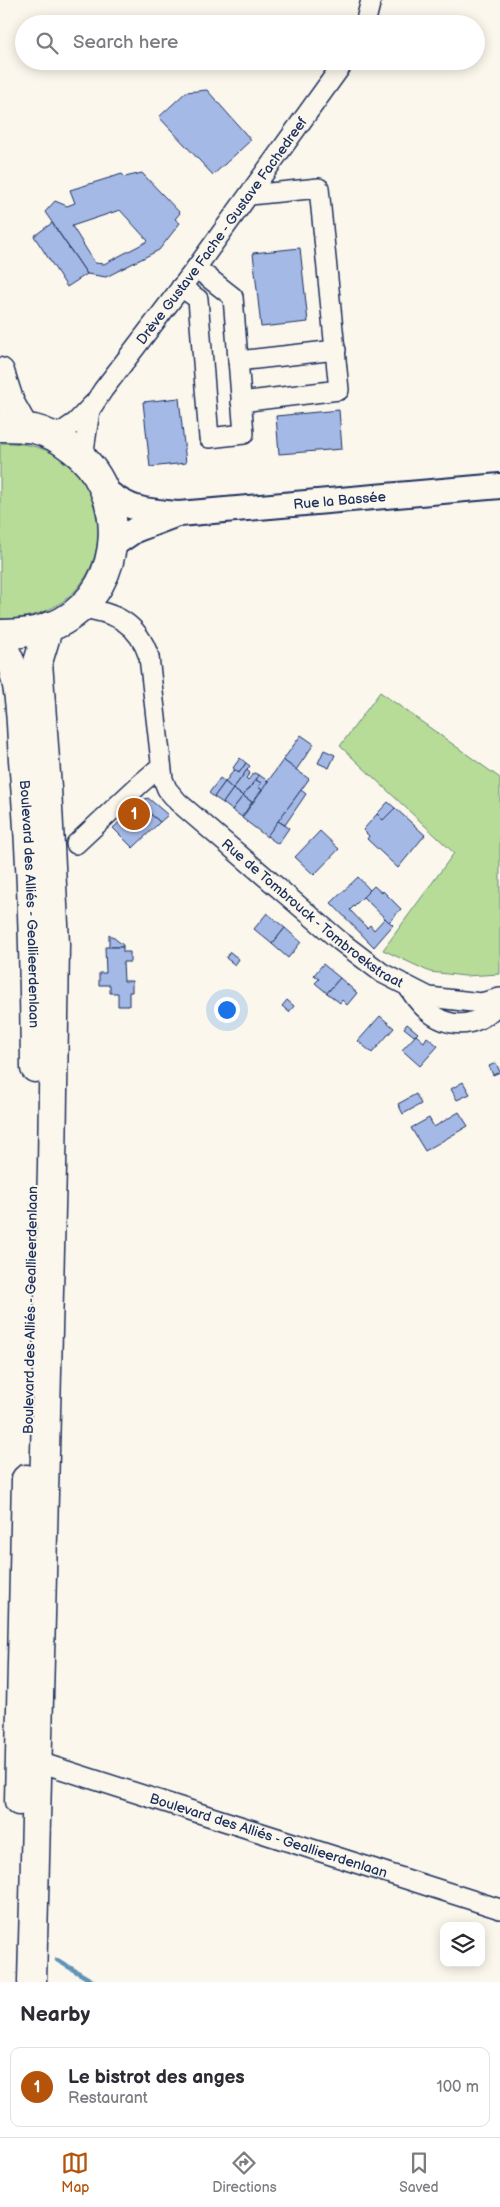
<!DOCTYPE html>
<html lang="en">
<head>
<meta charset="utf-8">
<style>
	body { margin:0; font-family:"Balsamiq Sans",sans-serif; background:#f2f2f3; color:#2b2b33 }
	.controls { position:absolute; right:15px; bottom:15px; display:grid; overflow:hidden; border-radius:10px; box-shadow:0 2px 12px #0003 }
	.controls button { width:45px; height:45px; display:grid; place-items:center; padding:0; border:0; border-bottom:1px solid #e1e1e2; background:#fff; color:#2b2b33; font:25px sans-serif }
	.you { position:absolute; left:226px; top:1009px; width:18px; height:18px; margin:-12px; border:4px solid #fff; border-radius:50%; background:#1a73e8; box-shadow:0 0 0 8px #1a73e833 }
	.badge { display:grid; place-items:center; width:32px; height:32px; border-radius:50%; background:#b45309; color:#fff; font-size:16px; font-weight:700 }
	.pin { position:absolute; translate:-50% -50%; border:2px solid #fff; box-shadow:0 1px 5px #0006 }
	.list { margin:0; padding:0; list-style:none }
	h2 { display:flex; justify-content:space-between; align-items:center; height:65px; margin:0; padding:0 20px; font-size:21px }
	h2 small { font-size:16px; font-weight:400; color:#7c7c81 }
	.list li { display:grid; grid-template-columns:32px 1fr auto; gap:15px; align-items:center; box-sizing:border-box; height:80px; margin:0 10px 10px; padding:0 10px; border:1px solid #e1e1e2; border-radius:10px }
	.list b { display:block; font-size:19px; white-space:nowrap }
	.list p { margin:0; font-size:16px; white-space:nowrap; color:#7c7c81 }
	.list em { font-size:16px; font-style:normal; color:#7c7c81 }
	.icon { flex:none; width:28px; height:28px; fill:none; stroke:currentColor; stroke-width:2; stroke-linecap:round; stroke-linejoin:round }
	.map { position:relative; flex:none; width:500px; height:1982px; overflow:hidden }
	.search { position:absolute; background:#fff; box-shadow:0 2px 12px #0003; left:15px; right:15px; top:15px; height:55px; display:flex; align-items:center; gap:12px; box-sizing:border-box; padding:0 18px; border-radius:28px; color:#7c7c81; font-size:19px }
	.sheet { height:155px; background:#fff }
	nav { display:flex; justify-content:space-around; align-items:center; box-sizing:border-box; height:70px; border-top:1px solid #e1e1e2; background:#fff; font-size:14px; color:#7c7c81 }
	nav a { display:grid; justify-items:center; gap:2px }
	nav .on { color:#b45309 }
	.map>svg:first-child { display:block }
	.green { fill:#b6dc97; stroke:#68867a }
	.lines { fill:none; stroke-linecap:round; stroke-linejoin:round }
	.stream { stroke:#6194b6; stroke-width:4.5 }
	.building { fill:#a5b9e7; stroke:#1b2f5e; fill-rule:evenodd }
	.minor-casing { stroke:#1b2f5e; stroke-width:22 }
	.major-casing { stroke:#1b2f5e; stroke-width:28 }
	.highway-casing { stroke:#1b2f5e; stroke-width:31 }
	.minor { stroke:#fbf7ec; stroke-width:19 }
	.major { stroke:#fbf7ec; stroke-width:24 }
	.highway { stroke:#fbf7ec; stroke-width:28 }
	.labels { text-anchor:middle; stroke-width:4; stroke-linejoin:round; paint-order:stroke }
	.street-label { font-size:14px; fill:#1b2f5e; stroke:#fbf7ec }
</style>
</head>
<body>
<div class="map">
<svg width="500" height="1982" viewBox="0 0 500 1982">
	<rect width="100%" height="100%" fill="#fbf7ec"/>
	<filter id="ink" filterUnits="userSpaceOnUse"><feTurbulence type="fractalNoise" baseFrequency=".02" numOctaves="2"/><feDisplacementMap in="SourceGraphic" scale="10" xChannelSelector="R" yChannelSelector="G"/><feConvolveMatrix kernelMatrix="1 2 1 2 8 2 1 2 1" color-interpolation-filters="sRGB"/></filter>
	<g filter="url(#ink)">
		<!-- green -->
		<g class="green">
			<path d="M0 443C129 437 133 621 0 619Z"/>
			<path d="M380 692 500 778V974L465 976 430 972 383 950 454 853 340 746Z"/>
		</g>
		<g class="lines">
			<!-- stream -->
			<path class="stream" d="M57 1960 94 1982"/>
		</g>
		<!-- building -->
		<g class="building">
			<path d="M207 90 251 140 213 175 159 117 186 92Z"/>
			<path d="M142 173 180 213 175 219 180 223 159 250 106 277 87 274 45 212 55 201 67 206 75 203 70 190 122 174 125 177ZM120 210 148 241 104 264 95 263 72 226Z"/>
			<path d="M52 223 87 274 67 287 34 236Z"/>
			<path d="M300 248 308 322 261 327 253 253Z"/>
			<path d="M179 398 186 463 150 467 143 402Z"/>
			<path d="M339 410 342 449 279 454 276 416Z"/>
			<path d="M301 735 314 744 296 770 283 760Z"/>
			<path d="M324 750 335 755 329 768 318 763Z"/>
			<path d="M240 758 246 763 239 773 233 768Z"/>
			<path d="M283 760 309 779 267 837 242 818Z"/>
			<path d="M246 763 250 766 233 789 225 782 234 770 239 773Z"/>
			<path d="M247 770 250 773 246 778 248 780 254 773 259 775 243 796 233 789Z"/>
			<path d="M259 775 268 781 262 790 258 787 261 783 256 780Z"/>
			<path d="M220 778 225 782 214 797 209 793Z"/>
			<path d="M256 780 261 783 258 787 262 790 252 802 243 796Z"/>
			<path d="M225 782 233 789 223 803 214 797Z"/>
			<path d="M233 789 243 796 232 810 223 803Z"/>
			<path d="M301 790 306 794 285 825 278 821Z"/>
			<path d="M243 796 252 802 242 817 232 810Z"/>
			<path d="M148 798 168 815 160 822 148 812 136 824 127 815 143 800Z"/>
			<path d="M388 802 395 808 383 820 377 814Z"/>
			<path d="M395 808 425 835 398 868 367 839 369 836 363 830 377 814 383 820Z"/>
			<path d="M148 812 160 822 133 848 113 828 127 815 136 824Z"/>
			<path d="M278 821 289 828 278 844 267 836Z"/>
			<path d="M320 831 339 849 314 875 295 857Z"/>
			<path d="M358 877 370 890 350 910 367 928 370 925 374 930 385 918 393 925 374 947 331 903Z"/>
			<path d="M374 886 382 893 383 891 401 909 389 922 363 897Z"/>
			<path d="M267 913 285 928 272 944 254 929Z"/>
			<path d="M285 928 301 942 288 958 272 944Z"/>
			<path d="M109 934 123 945V947H109Z"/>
			<path d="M105 947H123V952H130V962H123L124 981H132V992H129V1006H118V993H110V985H99V973H106Z"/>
			<path d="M230 952 239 959 235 965 226 958Z"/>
			<path d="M323 964 340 978 327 993 315 983 319 979 314 975Z"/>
			<path d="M340 978 357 993 347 1005 342 1000 340 1003 327 993Z"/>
			<path d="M287 1000 294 1006 289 1012 282 1006Z"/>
			<path d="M380 1016 394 1028 372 1053 358 1041Z"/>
			<path d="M407 1024 418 1033 416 1035 414 1036 404 1028Z"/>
			<path d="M416 1035 424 1042 427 1037 438 1046 420 1066 402 1050Z"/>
			<path d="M496 1063 500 1072 493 1075 489 1066Z"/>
			<path d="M463 1082 470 1094 457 1100 451 1089Z"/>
			<path d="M416 1094 421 1104 403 1114 398 1104Z"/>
			<path d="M459 1112 468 1126 425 1151 411 1128 429 1118 434 1127Z"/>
		</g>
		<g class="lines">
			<!-- minor casing -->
			<g class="minor-casing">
				<g id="minor">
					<path d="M365 24 371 0"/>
					<path d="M181 287 198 299 209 438 244 434 233 297 196 268"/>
					<path d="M238 361 336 350"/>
					<path d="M241 402 339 390 319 188 250 195"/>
					<path d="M54 437 76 422 92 405"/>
					<path id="s1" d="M83 457 90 410 103 390 196 268 345 61"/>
					<path id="s2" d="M80 608C115 612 138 623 149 657L163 779 167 789 178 802 340 941 382 973 429 997 481 1003 500 998"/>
					<path d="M76 844 140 784 161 766"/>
					<path d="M410 990C433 1026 469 1038 500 1002"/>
					<path id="s3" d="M39 1762 500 1909"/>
				</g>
			</g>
			<!-- major casing -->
			<g class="major-casing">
				<g id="major">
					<path id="s4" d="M107 492C133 512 148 511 179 514L500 486"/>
					<path d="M113 545 135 530 172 516"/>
				</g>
			</g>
			<!-- highway casing -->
			<g class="highway-casing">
				<g id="highway">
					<path d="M0 372 10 403 24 428"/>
					<path d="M0 427C11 427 23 427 34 429 47 432 61 440 71 448 129 490 127 585 63 621 45 631 20 634 0 634"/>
					<path id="s5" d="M0 642C23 675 20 721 23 760 32 862 34 965 35 1068"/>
					<path d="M19 1801 26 1479"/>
					<path d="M32 1982 52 1167 55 944 47 788 38 662 49 626"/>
				</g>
			</g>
			<!-- minor -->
			<use href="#minor" class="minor"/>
			<!-- major -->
			<use href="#major" class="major"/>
			<!-- highway -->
			<use href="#highway" class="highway"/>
		</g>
	</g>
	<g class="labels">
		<!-- street labels -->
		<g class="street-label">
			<text dy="5" stroke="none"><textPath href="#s1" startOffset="270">Drève Gustave Fache - Gustave Fachedreef</textPath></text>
			<text dy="5" stroke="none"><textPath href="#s4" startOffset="238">Rue la Bassée</textPath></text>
			<text dy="5" stroke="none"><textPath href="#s5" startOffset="266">Boulevard des Alliés - Geallieerdenlaan</textPath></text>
			<text dy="5" stroke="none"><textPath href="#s2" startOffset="416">Rue de Tombrouck - Tombroekstraat</textPath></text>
			<text transform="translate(30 1310) rotate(-89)" y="5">Boulevard des Alliés - Geallieerdenlaan</text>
			<text dy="5" stroke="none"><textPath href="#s3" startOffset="241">Boulevard des Alliés - Geallieerdenlaan</textPath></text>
		</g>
	</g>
</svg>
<div class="controls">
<button><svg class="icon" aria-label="layers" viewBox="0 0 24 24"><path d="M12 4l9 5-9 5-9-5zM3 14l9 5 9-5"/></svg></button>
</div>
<div class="you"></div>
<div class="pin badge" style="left:134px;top:814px">1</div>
<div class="search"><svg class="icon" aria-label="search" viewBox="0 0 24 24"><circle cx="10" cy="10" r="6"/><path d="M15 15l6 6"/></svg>Search here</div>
</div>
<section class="sheet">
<h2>Nearby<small></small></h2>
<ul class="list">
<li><span class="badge">1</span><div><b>Le bistrot des anges</b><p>Restaurant</p></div><em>100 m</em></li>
</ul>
</section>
<nav>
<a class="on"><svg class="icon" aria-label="map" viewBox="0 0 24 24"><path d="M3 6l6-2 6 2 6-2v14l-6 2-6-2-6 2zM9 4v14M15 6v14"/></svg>Map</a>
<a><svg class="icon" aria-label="directions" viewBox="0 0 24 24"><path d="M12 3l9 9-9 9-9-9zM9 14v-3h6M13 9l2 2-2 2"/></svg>Directions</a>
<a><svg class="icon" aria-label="saved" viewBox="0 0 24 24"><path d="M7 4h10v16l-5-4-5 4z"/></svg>Saved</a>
</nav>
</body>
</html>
